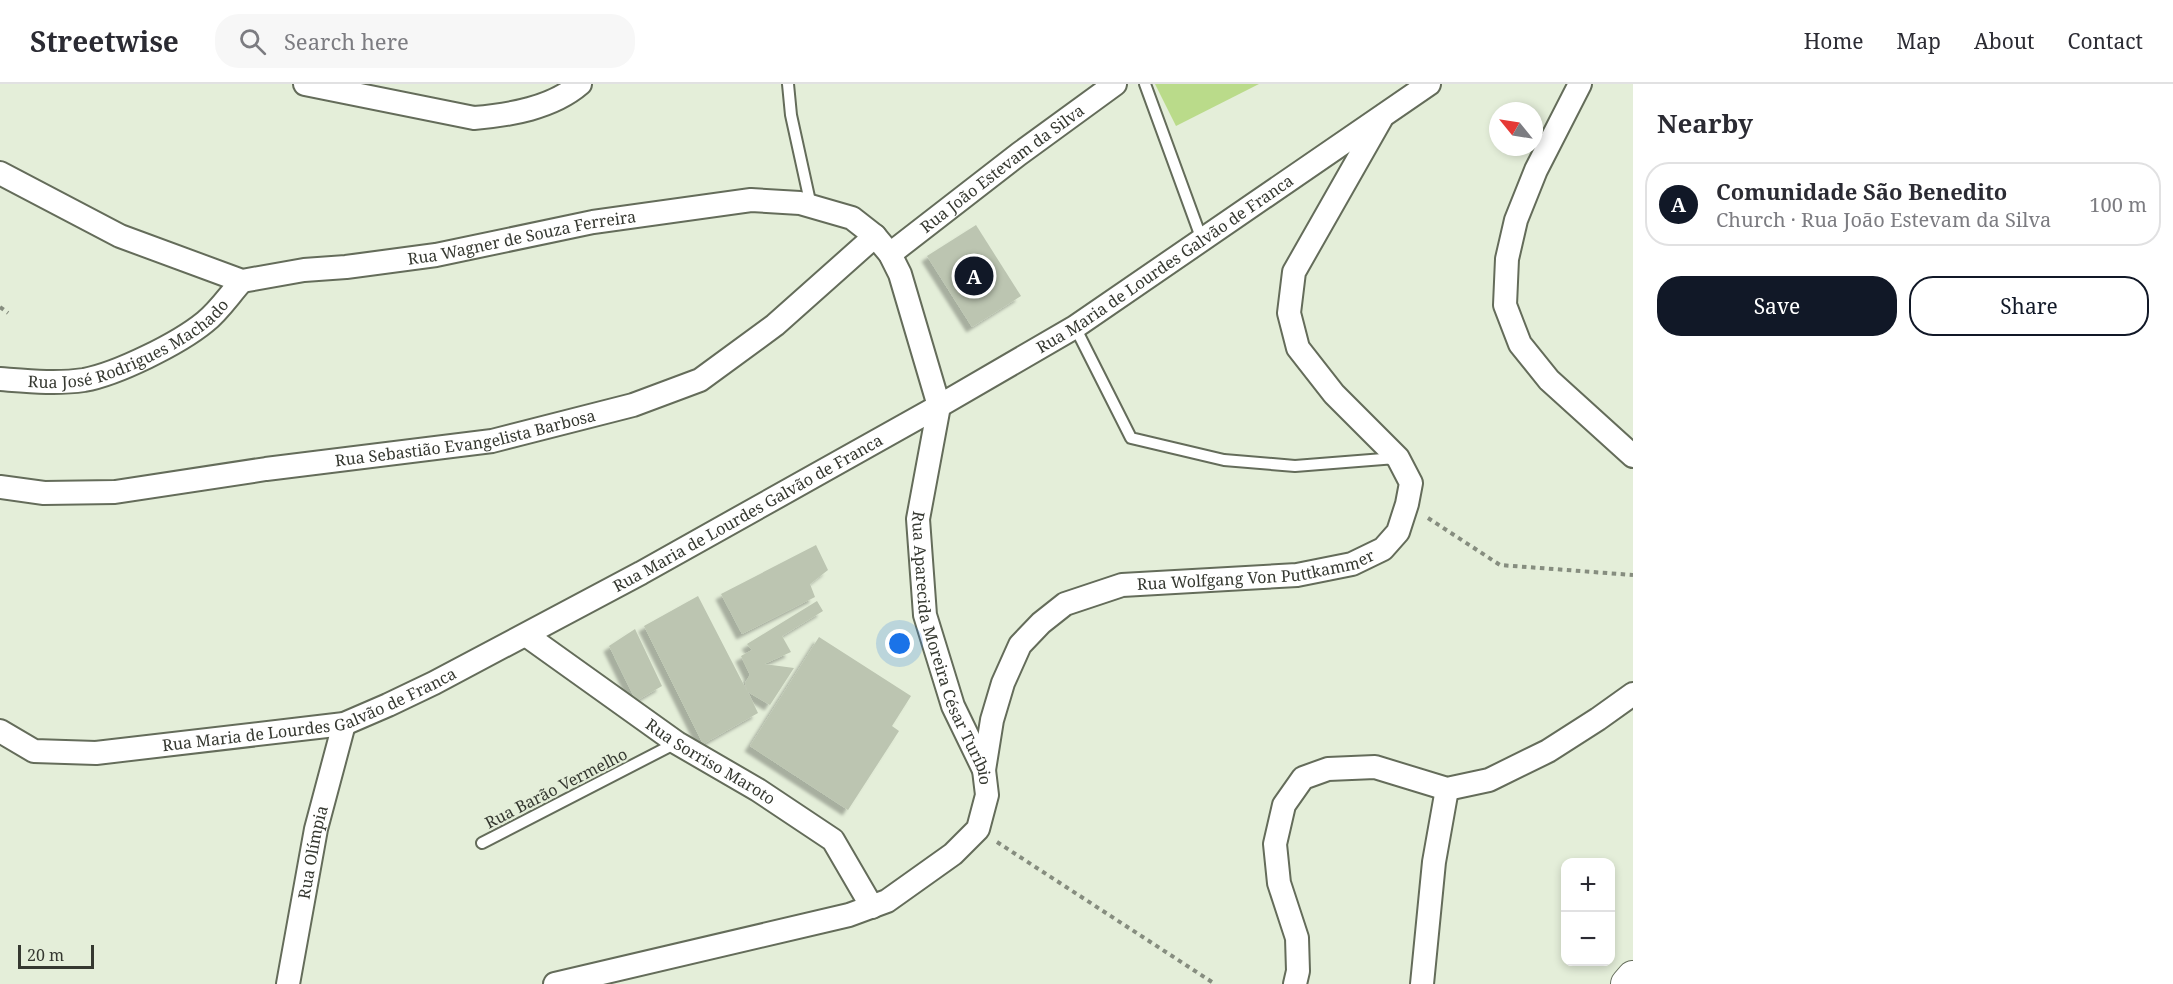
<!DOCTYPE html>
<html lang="en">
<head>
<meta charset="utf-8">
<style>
	body { margin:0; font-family:"Noto Serif",serif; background:#f7f7f7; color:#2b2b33 }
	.controls { position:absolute; right:18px; bottom:18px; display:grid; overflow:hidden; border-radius:12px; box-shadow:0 3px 9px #0003 }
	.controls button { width:54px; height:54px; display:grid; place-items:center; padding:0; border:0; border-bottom:2px solid #e1e1e2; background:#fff; color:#2b2b33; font:30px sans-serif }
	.compass { position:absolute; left:1489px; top:18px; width:54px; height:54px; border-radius:50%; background:#fff; box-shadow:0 3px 9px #0003; rotate:300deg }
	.scale { position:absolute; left:18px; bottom:15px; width:76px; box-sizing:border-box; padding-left:6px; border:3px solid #353830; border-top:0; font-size:16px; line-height:21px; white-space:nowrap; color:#353830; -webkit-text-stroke:4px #e4eed9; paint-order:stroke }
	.you { position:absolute; left:900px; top:560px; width:21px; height:21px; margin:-15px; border:4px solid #fff; border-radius:50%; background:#1a73e8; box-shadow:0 0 0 9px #1a73e833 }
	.badge { display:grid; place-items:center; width:39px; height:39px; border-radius:50%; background:#111827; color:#fff; font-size:20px; font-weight:700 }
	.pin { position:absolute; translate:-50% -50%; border:3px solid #fff; box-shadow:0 2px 6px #0006 }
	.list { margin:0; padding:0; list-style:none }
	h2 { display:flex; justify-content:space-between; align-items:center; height:78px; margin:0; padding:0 24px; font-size:26px }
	h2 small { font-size:20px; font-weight:400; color:#7c7c81 }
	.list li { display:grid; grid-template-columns:39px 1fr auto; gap:18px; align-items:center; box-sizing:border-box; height:84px; margin:0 12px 12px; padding:0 12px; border:2px solid #e1e1e2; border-radius:24px }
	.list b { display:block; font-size:22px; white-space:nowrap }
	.list p { margin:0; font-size:20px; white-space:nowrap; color:#7c7c81 }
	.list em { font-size:20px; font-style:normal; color:#7c7c81 }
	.actions { display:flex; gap:12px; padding:18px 24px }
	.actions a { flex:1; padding:14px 0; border:2px solid #111827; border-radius:24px; text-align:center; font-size:21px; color:#111827 }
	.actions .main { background:#111827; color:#fff }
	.icon { flex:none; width:33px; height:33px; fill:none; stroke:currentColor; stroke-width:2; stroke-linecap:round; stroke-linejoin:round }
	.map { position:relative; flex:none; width:1633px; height:900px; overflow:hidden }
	header { display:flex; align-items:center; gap:36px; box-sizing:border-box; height:84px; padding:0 30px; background:#fff; border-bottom:2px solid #e1e1e2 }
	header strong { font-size:28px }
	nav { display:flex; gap:33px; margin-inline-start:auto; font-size:21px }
	.search { width:420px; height:54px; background:#f7f7f7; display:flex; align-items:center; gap:15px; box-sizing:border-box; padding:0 21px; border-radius:24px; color:#7c7c81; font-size:22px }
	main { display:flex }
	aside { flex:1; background:#fff }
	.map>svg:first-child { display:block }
	.green { fill:#badb8a }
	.building { fill:#bcc5b1; filter:url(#shadow) }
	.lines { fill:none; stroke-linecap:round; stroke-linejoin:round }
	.service-casing { stroke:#646c5a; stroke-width:14 }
	.minor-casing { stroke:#646c5a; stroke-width:26 }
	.secondary-casing { stroke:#646c5a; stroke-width:34 }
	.path { stroke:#868d7f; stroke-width:4; stroke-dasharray:4.5 4.5; stroke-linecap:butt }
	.service { stroke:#fff; stroke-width:10 }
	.minor { stroke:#fff; stroke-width:22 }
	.secondary { stroke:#fff; stroke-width:32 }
	.labels { text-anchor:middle; stroke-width:4.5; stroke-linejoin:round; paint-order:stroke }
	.street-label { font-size:16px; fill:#353830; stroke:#e4eed9 }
</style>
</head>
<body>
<header>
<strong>Streetwise</strong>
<div class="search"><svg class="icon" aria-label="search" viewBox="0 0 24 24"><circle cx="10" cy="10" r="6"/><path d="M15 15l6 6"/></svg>Search here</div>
<nav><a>Home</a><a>Map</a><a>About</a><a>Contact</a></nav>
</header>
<main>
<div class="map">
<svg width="1633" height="900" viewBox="0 0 1633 900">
	<defs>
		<filter id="shadow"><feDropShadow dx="-5.5" dy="5.5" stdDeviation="1.5" flood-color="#0004"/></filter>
	</defs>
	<rect width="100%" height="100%" fill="#e4eed9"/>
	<!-- green -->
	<path class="green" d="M1155 0H1259L1176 42Z"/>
	<!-- building -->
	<g class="building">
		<path d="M976 141 1021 212 972 243 927 172Z"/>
		<path d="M816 461 828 486 810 500 815 513 742 550 721 510Z"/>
		<path d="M698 512 747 607 745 599 750 591 741 572 752 566 747 560 817 517 823 527 782 552 791 568 764 580 794 584 770 621 748 608 758 629 703 660 644 542Z"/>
		<path d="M635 545 662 602 636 617 609 562Z"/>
		<path d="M819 553 911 612 892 642 899 647 848 726 750 662Z"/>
	</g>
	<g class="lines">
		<!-- service casing -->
		<g class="service-casing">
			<g id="service">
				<path d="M788 0 791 31 811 122"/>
				<path d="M1145 0 1202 156"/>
				<path d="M1075 243 1131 354 1224 376 1295 382 1396 374"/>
				<path d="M482 759 676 659"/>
			</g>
		</g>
		<!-- minor casing -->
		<g class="minor-casing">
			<g id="minor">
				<path d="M305 0 474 34C510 31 552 24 580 0"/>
				<path d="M1580 0 1536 86 1516 136 1507 175 1505 221 1520 260 1549 296 1633 372"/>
				<path id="s1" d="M0 89 120 152 242 197 304 186 346 183 436 171 593 138 751 116 800 119 852 134 875 152 890 170 900 190 939 322 918 435 925 531 953 622 984 686 987 711 978 745 953 770 887 817 849 831 555 900"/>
				<path id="s2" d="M890 170 1019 70 1115 0"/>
				<path id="s3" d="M0 295C27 297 56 300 84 296 117 290 178 260 205 238 219 227 230 210 242 197"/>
				<path id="s4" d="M0 403 44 409 115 408 266 385 492 357 633 321 700 296 775 241 875 152"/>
				<path id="s5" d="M526 551 677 659 758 706 833 756 872 823"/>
				<path id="s6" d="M0 647 34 667 96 669 344 640 388 621 434 599 641 489 939 322 1075 243 1429 0"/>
				<path id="s7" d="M984 686 992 636 1003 599 1020 561 1041 539 1065 520 1122 501 1297 491 1352 480 1383 465 1398 448 1407 420 1411 399 1398 374 1334 310 1298 264 1289 229 1294 188 1381 35"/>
				<path id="s8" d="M288 900 316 745 344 640"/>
				<path d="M1295 900 1298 887 1297 854 1279 799 1275 760 1284 721 1303 694 1328 685 1375 683 1447 705 1489 696 1548 667 1598 635 1633 610"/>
				<path d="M1422 900 1434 778 1447 705"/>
			</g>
		</g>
		<!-- secondary casing -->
		<g class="secondary-casing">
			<path id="secondary" d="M1627 900 1633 893"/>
		</g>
		<!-- path -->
		<g class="path">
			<path d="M0 223 8 229"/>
			<path d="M1428 434 1500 481 1633 491"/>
			<path d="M997 758 1215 900"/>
		</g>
		<!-- service -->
		<use href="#service" class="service"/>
		<!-- minor -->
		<use href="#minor" class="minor"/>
		<!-- secondary -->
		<use href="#secondary" class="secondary"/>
	</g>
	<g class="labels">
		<!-- street labels -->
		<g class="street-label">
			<text dy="6" stroke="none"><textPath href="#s2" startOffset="141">Rua João Estevam da Silva</textPath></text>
			<text dy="6" stroke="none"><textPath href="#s1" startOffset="549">Rua Wagner de Souza Ferreira</textPath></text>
			<text dy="6" stroke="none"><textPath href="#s6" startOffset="1293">Rua Maria de Lourdes Galvão de Franca</textPath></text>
			<text dy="6" stroke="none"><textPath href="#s3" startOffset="138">Rua José Rodrigues Machado</textPath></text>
			<text dy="6" stroke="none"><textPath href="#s4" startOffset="470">Rua Sebastião Evangelista Barbosa</textPath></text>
			<text dy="6" stroke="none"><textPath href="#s6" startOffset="807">Rua Maria de Lourdes Galvão de Franca</textPath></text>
			<text dy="6" stroke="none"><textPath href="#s7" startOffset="387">Rua Wolfgang Von Puttkammer</textPath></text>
			<text dy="6" stroke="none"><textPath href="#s1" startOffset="1347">Rua Aparecida Moreira César Turíbio</textPath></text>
			<text dy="6" stroke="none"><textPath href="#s6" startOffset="321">Rua Maria de Lourdes Galvão de Franca</textPath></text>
			<text dy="6" stroke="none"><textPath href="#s5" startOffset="224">Rua Sorriso Maroto</textPath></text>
			<text transform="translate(556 704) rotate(-27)" y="6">Rua Barão Vermelho</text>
			<text dy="6" stroke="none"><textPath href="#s8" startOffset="134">Rua Olímpia</textPath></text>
		</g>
	</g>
</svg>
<div class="controls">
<button>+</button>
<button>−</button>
</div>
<svg class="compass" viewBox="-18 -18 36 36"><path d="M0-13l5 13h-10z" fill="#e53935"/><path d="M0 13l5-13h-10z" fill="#7c7c81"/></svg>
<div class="scale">20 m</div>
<div class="you"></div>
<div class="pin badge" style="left:974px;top:192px">A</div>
</div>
<aside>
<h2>Nearby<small></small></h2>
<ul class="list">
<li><span class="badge">A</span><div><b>Comunidade São Benedito</b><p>Church · Rua João Estevam da Silva</p></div><em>100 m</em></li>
</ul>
<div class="actions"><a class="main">Save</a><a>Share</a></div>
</aside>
</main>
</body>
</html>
